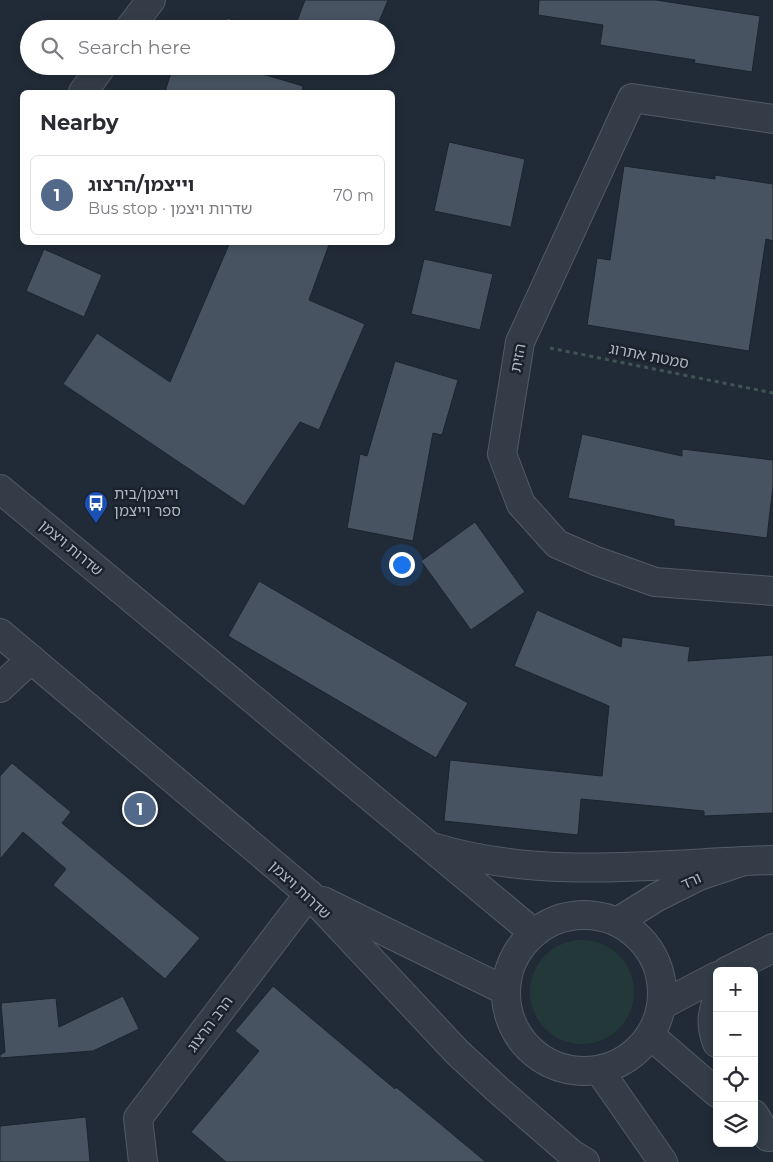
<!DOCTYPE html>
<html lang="en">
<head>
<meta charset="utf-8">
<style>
	body { margin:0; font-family:Montserrat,"Noto Sans Hebrew",sans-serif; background:#f2f2f3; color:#2b2b33 }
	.controls { position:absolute; right:15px; bottom:15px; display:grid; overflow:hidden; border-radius:8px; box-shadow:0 2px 8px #0003 }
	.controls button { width:45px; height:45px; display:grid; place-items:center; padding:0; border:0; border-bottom:1px solid #e1e1e2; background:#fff; color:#2b2b33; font:25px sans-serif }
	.you { position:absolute; left:401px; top:564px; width:18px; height:18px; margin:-12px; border:4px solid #fff; border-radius:50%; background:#1a73e8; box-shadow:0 0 0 8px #1a73e833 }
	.badge { display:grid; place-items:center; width:32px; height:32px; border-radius:50%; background:#53698a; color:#fff; font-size:16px; font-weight:700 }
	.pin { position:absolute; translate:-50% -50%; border:2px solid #fff; box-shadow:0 1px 5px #0006 }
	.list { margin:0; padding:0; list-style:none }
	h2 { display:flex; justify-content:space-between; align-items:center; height:65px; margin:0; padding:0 20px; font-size:21px }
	h2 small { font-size:16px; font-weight:400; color:#7c7c81 }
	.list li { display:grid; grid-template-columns:32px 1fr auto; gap:15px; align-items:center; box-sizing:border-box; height:80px; margin:0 10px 10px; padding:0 10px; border:1px solid #e1e1e2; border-radius:8px }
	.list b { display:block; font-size:19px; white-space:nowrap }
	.list p { margin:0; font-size:16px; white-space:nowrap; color:#7c7c81 }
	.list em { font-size:16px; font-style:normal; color:#7c7c81 }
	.icon { flex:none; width:28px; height:28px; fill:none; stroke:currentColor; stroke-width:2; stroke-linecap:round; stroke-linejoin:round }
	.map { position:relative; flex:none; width:773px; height:1162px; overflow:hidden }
	.search { position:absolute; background:#fff; box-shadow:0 2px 8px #0003; left:20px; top:20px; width:375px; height:55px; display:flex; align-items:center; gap:12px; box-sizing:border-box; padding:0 18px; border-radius:28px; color:#7c7c81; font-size:19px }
	.panel { position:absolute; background:#fff; box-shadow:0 2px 8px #0003; left:20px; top:90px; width:375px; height:155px; border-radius:8px }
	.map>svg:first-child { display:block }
	.green { fill:#233839 }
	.building { fill:#475361; stroke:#1b242e }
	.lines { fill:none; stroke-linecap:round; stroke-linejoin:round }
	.minor-casing { stroke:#515b65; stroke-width:30 }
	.tertiary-casing { stroke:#515b65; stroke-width:30 }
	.path { stroke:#405455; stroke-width:3; stroke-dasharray:4 4; stroke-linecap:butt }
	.minor { stroke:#343d47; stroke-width:28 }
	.tertiary { stroke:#343d47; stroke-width:28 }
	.labels { text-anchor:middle; stroke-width:5; stroke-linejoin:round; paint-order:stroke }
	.street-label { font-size:15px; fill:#aeb8c4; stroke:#1a222c }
	.poi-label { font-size:15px; fill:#aeb8c4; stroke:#1a222c; text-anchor:start }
</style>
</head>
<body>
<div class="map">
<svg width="773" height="1162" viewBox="0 0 773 1162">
	<rect width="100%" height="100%" fill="#212b37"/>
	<!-- green -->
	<circle class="green" cx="582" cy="992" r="52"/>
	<!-- building -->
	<g class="building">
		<path d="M305 0H388L376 29H294Z"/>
		<path d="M539 0H656L760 16 752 72 694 63 695 60 600 45 603 25 538 15Z"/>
		<path d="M227 18 261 29H224Z"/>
		<path d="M173 66H250L249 70 303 86 302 92H165Z"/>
		<path d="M449 142 525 159 511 227 434 211Z"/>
		<path d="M624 166 715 179V175L773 184V241L766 239 749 351 587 325 597 258 610 260Z"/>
		<path d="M230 242H330L309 300 365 324 319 430 300 422 244 506 63 384 97 333 170 382Z"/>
		<path d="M44 249 102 275 84 317 26 291Z"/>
		<path d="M424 259 493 274 480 330 411 314Z"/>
		<path d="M395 361 458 380 442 435 433 433 413 541 347 528 360 454 367 456Z"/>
		<path d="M582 434 682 456V449L773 460V486L767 538 674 526V520L568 498Z"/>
		<path d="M475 522 525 592 471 630 421 561Z"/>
		<path d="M259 581 468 703 436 758 228 636Z"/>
		<path d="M537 610 621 647 622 637 690 647 688 661 773 655V813L704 816V811L581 799 578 835 444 821 450 760 602 776 609 706 514 666Z"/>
		<path d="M12 763 71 812 62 823 200 938 165 979 53 885 66 869 23 832 0 859V776Z"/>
		<path d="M273 986 395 1089 396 1087 486 1162H226L191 1132 259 1051 235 1031Z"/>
		<path d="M123 996 139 1029 93 1051 0 1058V1055L5 1052 1 1003 56 998 59 1027Z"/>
		<path d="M86 1117 90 1162H0V1126Z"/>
	</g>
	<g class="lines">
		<!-- minor casing -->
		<g class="minor-casing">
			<g id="minor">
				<path d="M129 29 151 0"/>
				<path d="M83 92 102 66"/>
				<path d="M773 119 632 98 520 342 502 454 521 504 557 544 596 561 655 582 773 591"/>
				<path d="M0 688 31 659"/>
				<path d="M143 1162 138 1118 309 894"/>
			</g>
		</g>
		<!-- tertiary casing -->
		<g class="tertiary-casing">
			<g id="tertiary">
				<path d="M0 489 534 933"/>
				<path d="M0 633 309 894 457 1052 497 1089 572 1154 585 1162"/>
				<path d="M436 848C536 878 641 866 744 861"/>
				<path d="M323 901 506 991"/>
				<circle cx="584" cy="993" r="78"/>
				<path d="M617 922 657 897 699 876 744 861 773 860"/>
				<path d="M727 971 773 948"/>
				<path d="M717 1001C711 1016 711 1027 717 1043"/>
				<path d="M662 1005 717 976"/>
				<path d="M650 1035 717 1093"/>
				<path d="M599 1070 663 1162"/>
				<path d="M754 1114 768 1137"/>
			</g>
		</g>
		<!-- path -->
		<path class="path" d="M550 348 773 393"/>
		<!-- minor -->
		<use href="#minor" class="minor"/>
		<!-- tertiary -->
		<use href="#tertiary" class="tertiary"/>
	</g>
	<!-- icons -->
	<defs>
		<g id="bus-pin" transform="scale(1.25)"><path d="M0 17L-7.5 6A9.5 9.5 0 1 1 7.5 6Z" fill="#1a4fb4" stroke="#1a222c"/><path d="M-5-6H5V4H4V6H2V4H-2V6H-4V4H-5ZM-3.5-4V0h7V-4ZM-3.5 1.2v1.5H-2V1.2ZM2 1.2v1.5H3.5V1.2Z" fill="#fff"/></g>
	</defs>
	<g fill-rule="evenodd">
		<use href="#bus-pin" x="96" y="503"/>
	</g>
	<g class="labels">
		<!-- street labels -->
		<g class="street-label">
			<text transform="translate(649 356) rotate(11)" y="5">סמטת אתרוג</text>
			<text transform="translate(518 358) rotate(-79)" y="5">הזית</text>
			<text transform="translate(71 548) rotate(40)" y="5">שדרות ויצמן</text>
			<text transform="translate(691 881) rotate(-24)" y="5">ורד</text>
			<text transform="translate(300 890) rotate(43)" y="5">שדרות ויצמן</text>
			<text transform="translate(210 1024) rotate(-53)" y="5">הרב הרצוג</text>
		</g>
		<!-- poi labels -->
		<g class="poi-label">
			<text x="114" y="499">וייצמן/בית<tspan x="114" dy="17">ספר וייצמן</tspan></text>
		</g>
	</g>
</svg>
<div class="controls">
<button>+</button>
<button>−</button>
<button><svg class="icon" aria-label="locate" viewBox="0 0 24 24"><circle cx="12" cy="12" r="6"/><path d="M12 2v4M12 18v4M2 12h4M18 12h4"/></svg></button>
<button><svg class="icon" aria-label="layers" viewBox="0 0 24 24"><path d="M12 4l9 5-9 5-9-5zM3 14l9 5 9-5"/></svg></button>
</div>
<div class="you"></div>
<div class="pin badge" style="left:140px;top:809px">1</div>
<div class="search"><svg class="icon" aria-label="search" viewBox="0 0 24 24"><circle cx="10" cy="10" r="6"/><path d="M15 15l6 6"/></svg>Search here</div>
<section class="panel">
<h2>Nearby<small></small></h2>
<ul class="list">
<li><span class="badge">1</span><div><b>וייצמן/הרצוג</b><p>Bus stop · שדרות ויצמן</p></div><em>70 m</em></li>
</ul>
</section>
</div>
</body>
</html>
